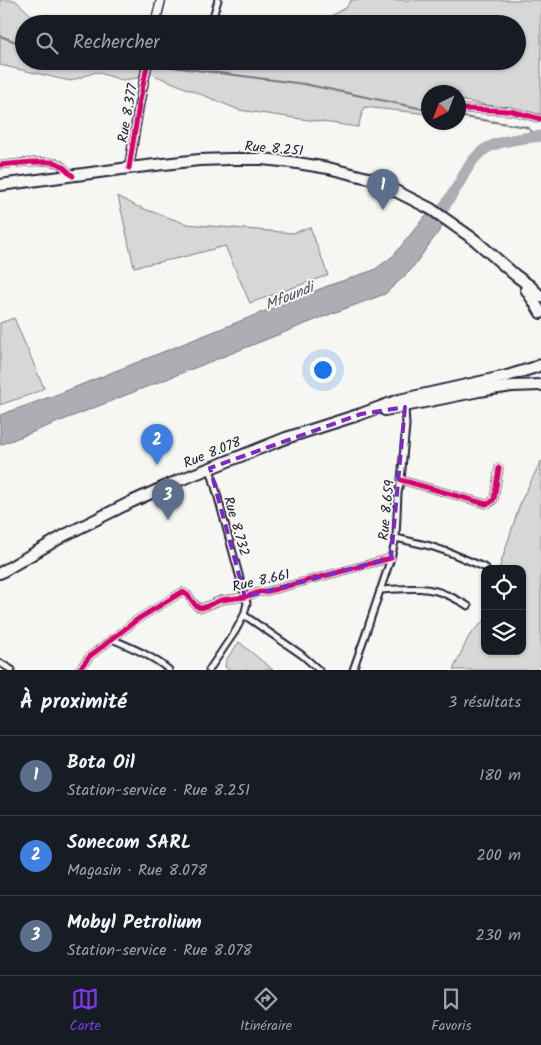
<!DOCTYPE html>
<html lang="fr">
<head>
<meta charset="utf-8">
<style>
	body { margin:0; font-family:Kalam,sans-serif; background:#20242c; color:#f1f3f6 }
	.controls { position:absolute; right:15px; bottom:15px; display:grid; overflow:hidden; border-radius:10px; box-shadow:0 1px 4px #0004 }
	.controls button { width:45px; height:45px; display:grid; place-items:center; padding:0; border:0; border-bottom:1px solid #363941; background:#171b24; color:#f1f3f6; font:25px sans-serif }
	.compass { position:absolute; left:421px; top:85px; width:45px; height:45px; border-radius:50%; background:#171b24; box-shadow:0 1px 4px #0004; rotate:222deg }
	.you { position:absolute; left:322px; top:369px; width:18px; height:18px; margin:-12px; border:4px solid #fff; border-radius:50%; background:#1a73e8; box-shadow:0 0 0 8px #1a73e833 }
	.badge { display:grid; place-items:center; width:32px; height:32px; border-radius:50%; background:#7c3aed; color:#fff; font-size:16px; font-weight:700 }
	.pin { position:absolute; translate:-50% -41px; filter:drop-shadow(0 1px 2px #0008) }
	.pin::after { content:''; position:absolute; top:26px; width:18px; height:15px; background:inherit; clip-path:polygon(0 0,100% 0,50% 100%) }
	.list { margin:0; padding:0; list-style:none }
	h2 { display:flex; justify-content:space-between; align-items:center; height:65px; margin:0; padding:0 20px; font-size:21px }
	h2 small { font-size:16px; font-weight:400; color:#9ea1a6 }
	.list li { display:grid; grid-template-columns:32px 1fr auto; gap:15px; align-items:center; box-sizing:border-box; height:80px; padding:0 20px; border-top:1px solid #363941 }
	.list b { display:block; font-size:19px; white-space:nowrap }
	.list p { margin:0; font-size:16px; white-space:nowrap; color:#9ea1a6 }
	.list em { font-size:16px; font-style:normal; color:#9ea1a6 }
	.icon { flex:none; width:28px; height:28px; fill:none; stroke:currentColor; stroke-width:2; stroke-linecap:round; stroke-linejoin:round }
	.map { position:relative; flex:none; width:541px; height:670px; overflow:hidden }
	.search { position:absolute; background:#171b24; box-shadow:0 1px 4px #0004; left:15px; right:15px; top:15px; height:55px; display:flex; align-items:center; gap:12px; box-sizing:border-box; padding:0 18px; border-radius:28px; color:#9ea1a6; font-size:19px }
	.sheet { height:305px; background:#171b24 }
	nav { display:flex; justify-content:space-around; align-items:center; box-sizing:border-box; height:70px; border-top:1px solid #363941; background:#171b24; font-size:14px; color:#9ea1a6 }
	nav a { display:grid; justify-items:center; gap:2px }
	nav .on { color:#7c3aed }
	.map>svg:first-child { display:block }
	.green { fill:#d7d7d7; stroke:#7c7c89 }
	.water { fill:#adadb3; stroke:#757583 }
	.lines { fill:none; stroke-linecap:round; stroke-linejoin:round }
	.stream { stroke:#757583; stroke-width:2 }
	.river { stroke:#adadb3; stroke-width:11 }
	.street-casing { stroke:#22223b; stroke-width:9 }
	.secondary-casing { stroke:#22223b; stroke-width:11 }
	.highway-casing { stroke:#22223b; stroke-width:14 }
	.street { stroke:#f6f6f2; stroke-width:5 }
	.secondary { stroke:#f6f6f2; stroke-width:8 }
	.highway { stroke:#f6f6f2; stroke-width:10 }
	.cycleway-casing { stroke:#f6f6f2; stroke-width:8 }
	.cycleway { stroke:#d6006c; stroke-width:5 }
	.marked { fill:none; stroke:#7b2cbf; stroke-width:4; stroke-dasharray:10 6; stroke-linejoin:round }
	.labels { text-anchor:middle; stroke-width:4; stroke-linejoin:round; paint-order:stroke }
	.street-label { font-size:14px; fill:#22223b; stroke:#f6f6f2 }
	.water-label { font-size:15px; font-style:italic; fill:#535365; stroke:#f6f6f2 }
</style>
</head>
<body>
<div class="map">
<svg width="541" height="670" viewBox="0 0 541 670">
	<rect width="100%" height="100%" fill="#f6f6f2"/>
	<filter id="ink" filterUnits="userSpaceOnUse"><feTurbulence type="fractalNoise" baseFrequency=".02" numOctaves="2"/><feDisplacementMap in="SourceGraphic" scale="10" xChannelSelector="R" yChannelSelector="G"/><feConvolveMatrix kernelMatrix="1 2 1 2 8 2 1 2 1" color-interpolation-filters="sRGB"/></filter>
	<g filter="url(#ink)">
		<!-- green -->
		<g class="green">
			<path d="M0 0H15L41 24H24V61H517V24H315L346 8 351 0H541V114H535L459 100 458 92H428V114L364 107 358 127 239 110 154 75 143 73 138 78 122 80 96 72 70 81 0 65Z"/>
			<path d="M118 196 136 206 187 224 293 233 310 227 328 275 250 303 225 246 179 258 134 267Z"/>
			<path d="M14 318 44 388C30 396 15 399 0 405V323Z"/>
			<path d="M541 461V664L535 670H453L469 636 485 619V651H522V569H499L521 501Z"/>
			<path d="M239 642 273 670H229L225 667 226 660Z"/>
		</g>
		<!-- water -->
		<path class="water" d="M431 209 447 220 410 271 385 294 328 315 0 445V415L58 394 330 285 374 270 393 256Z"/>
		<g class="lines">
			<!-- stream -->
			<g class="stream">
				<path d="M0 36 24 45"/>
				<path d="M112 61 144 66"/>
				<path d="M149 66H165L304 84 428 110"/>
				<path d="M458 116 526 127 538 136"/>
			</g>
			<!-- river -->
			<path class="river" d="M433 222C442 211 449 199 457 187 466 171 474 153 491 146 507 139 525 138 541 136"/>
			<!-- street casing -->
			<g class="street-casing">
				<g id="street">
					<path d="M210 24 212 20 218 0"/>
					<path d="M458 110 467 109 511 111 541 119"/>
					<path d="M0 165C13 164 45 159 57 163 63 165 68 172 72 176"/>
					<path d="M210 468 245 597 247 603 244 615 302 655 319 670"/>
					<path d="M401 480 486 504 490 503 494 499 499 468"/>
					<path d="M396 538 430 546 451 553 486 568"/>
					<path d="M380 590C403 589 426 585 447 595 455 598 461 602 468 606"/>
					<path d="M112 639C132 648 153 656 169 670"/>
					<path d="M0 663 12 670"/>
					<path d="M79 670 90 656 138 619 182 592C192 594 192 608 202 608L221 600 245 597 259 592H265L391 558"/>
					<path d="M209 670 236 630 244 615"/>
					<path d="M353 670 365 636 391 558 396 538 398 493 401 480 406 425 405 407"/>
				</g>
			</g>
			<!-- secondary casing -->
			<g class="secondary-casing">
				<g id="secondary">
					<path d="M155 24 161 0"/>
					<path d="M129 168 139 105 148 61"/>
				</g>
			</g>
			<!-- highway casing -->
			<g class="highway-casing">
				<g id="highway">
					<path d="M0 185 129 168 199 160 230 159H262L291 162 328 168 372 179 431 209 475 240 515 275 530 286 541 297"/>
					<path d="M526 289 541 313"/>
					<path d="M385 410 479 391 512 386 541 385"/>
					<path d="M0 573 65 535 131 502 180 480 286 438 361 414 399 400 507 376 533 368 541 365"/>
				</g>
			</g>
			<!-- street -->
			<use href="#street" class="street"/>
			<!-- secondary -->
			<use href="#secondary" class="secondary"/>
			<!-- highway -->
			<use href="#highway" class="highway"/>
			<!-- cycleway casing -->
			<g class="cycleway-casing">
				<g id="cycleway">
					<path d="M458 110 467 109 511 111 541 119"/>
					<path d="M0 165C14 164 45 159 57 163 63 165 68 172 73 176"/>
					<path d="M129 168 139 105 148 61"/>
					<path d="M401 480 486 504 490 503 494 499 499 468"/>
					<path d="M79 670 90 656 138 619 182 592C192 594 192 608 202 608L221 600 245 597 259 592H265L391 558"/>
				</g>
			</g>
			<!-- cycleway -->
			<use href="#cycleway" class="cycleway"/>
		</g>
	</g>
	<!-- marked area -->
	<path class="marked" d="M405 407 391 558 245 597 210 468 361 414Z"/>
	<g class="labels">
		<!-- street labels -->
		<g class="street-label">
			<text transform="translate(127 113) rotate(-80)" y="5">Rue 8.377</text>
			<text transform="translate(274 148) rotate(5)" y="5">Rue 8.251</text>
			<text transform="translate(212 452) rotate(-22)" y="5">Rue 8.078</text>
			<text transform="translate(386 510) rotate(-84)" y="5">Rue 8.659</text>
			<text transform="translate(237 526) rotate(74)" y="5">Rue 8.732</text>
			<text transform="translate(261 580) rotate(-13)" y="5">Rue 8.661</text>
		</g>
		<!-- water labels -->
		<g class="water-label">
			<text transform="translate(289 296) rotate(-22)" y="5">Mfoundi</text>
		</g>
	</g>
</svg>
<div class="controls">
<button><svg class="icon" aria-label="locate" viewBox="0 0 24 24"><circle cx="12" cy="12" r="6"/><path d="M12 2v4M12 18v4M2 12h4M18 12h4"/></svg></button>
<button><svg class="icon" aria-label="layers" viewBox="0 0 24 24"><path d="M12 4l9 5-9 5-9-5zM3 14l9 5 9-5"/></svg></button>
</div>
<svg class="compass" viewBox="-18 -18 36 36"><path d="M0-13l5 13h-10z" fill="#e53935"/><path d="M0 13l5-13h-10z" fill="#9ea1a6"/></svg>
<div class="you"></div>
<div class="pin badge" style="left:383px;top:210px;background:#5c6f8a">1</div>
<div class="pin badge" style="left:157px;top:465px;background:#3f7fe0">2</div>
<div class="pin badge" style="left:168px;top:520px;background:#5c6f8a">3</div>
<div class="search"><svg class="icon" aria-label="search" viewBox="0 0 24 24"><circle cx="10" cy="10" r="6"/><path d="M15 15l6 6"/></svg>Rechercher</div>
</div>
<section class="sheet">
<h2>À proximité<small>3 résultats</small></h2>
<ul class="list">
<li><span class="badge" style="background:#5c6f8a">1</span><div><b>Bota Oil</b><p>Station-service · Rue 8.251</p></div><em>180 m</em></li>
<li><span class="badge" style="background:#3f7fe0">2</span><div><b>Sonecom SARL</b><p>Magasin · Rue 8.078</p></div><em>200 m</em></li>
<li><span class="badge" style="background:#5c6f8a">3</span><div><b>Mobyl Petrolium</b><p>Station-service · Rue 8.078</p></div><em>230 m</em></li>
</ul>
</section>
<nav>
<a class="on"><svg class="icon" aria-label="map" viewBox="0 0 24 24"><path d="M3 6l6-2 6 2 6-2v14l-6 2-6-2-6 2zM9 4v14M15 6v14"/></svg>Carte</a>
<a><svg class="icon" aria-label="directions" viewBox="0 0 24 24"><path d="M12 3l9 9-9 9-9-9zM9 14v-3h6M13 9l2 2-2 2"/></svg>Itinéraire</a>
<a><svg class="icon" aria-label="saved" viewBox="0 0 24 24"><path d="M7 4h10v16l-5-4-5 4z"/></svg>Favoris</a>
</nav>
</body>
</html>
